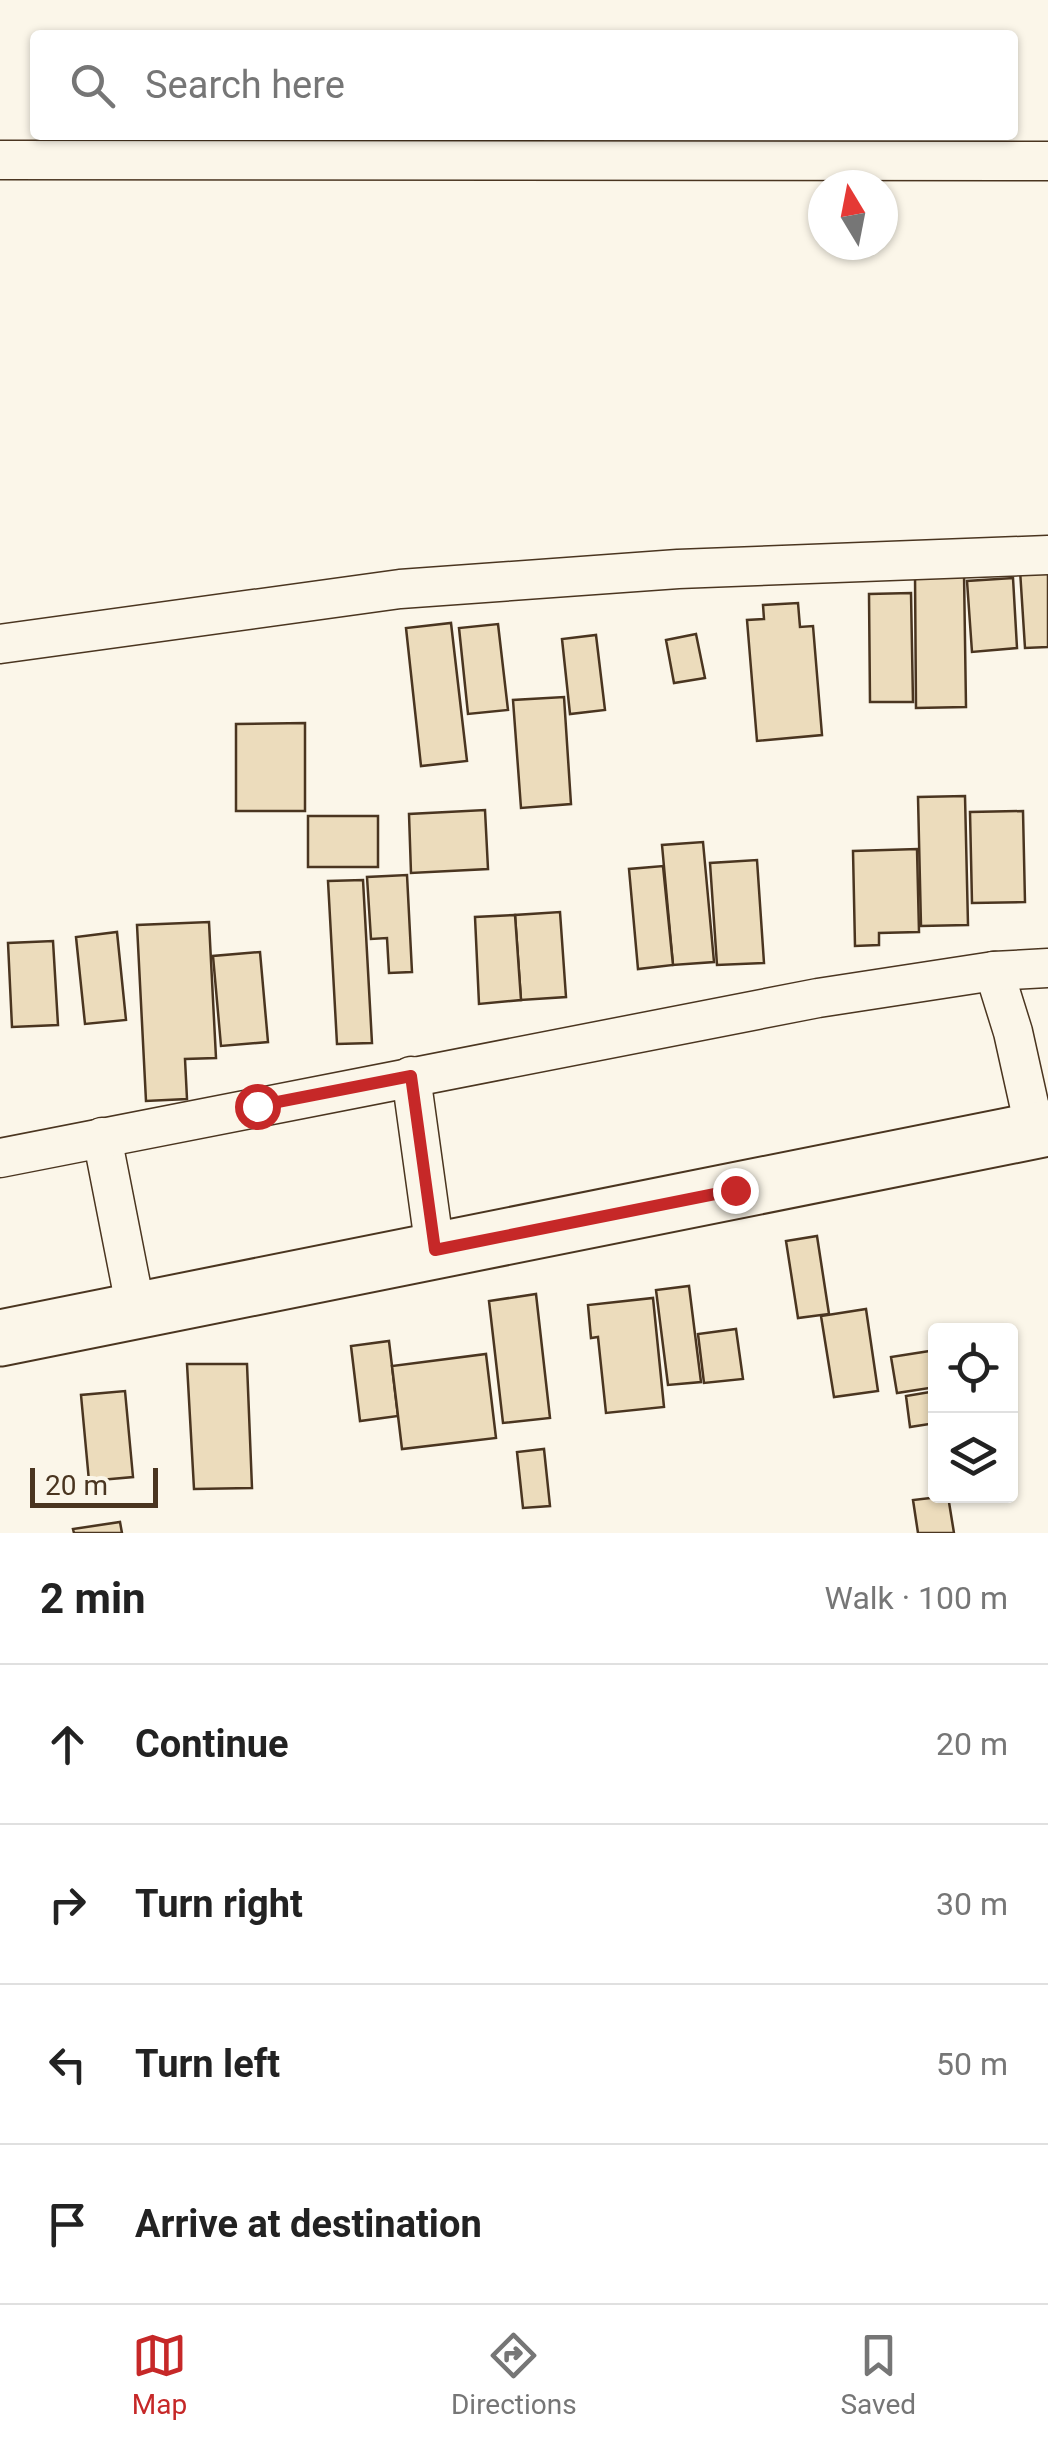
<!DOCTYPE html>
<html lang="en">
<head>
<meta charset="utf-8">
<style>
	body { margin:0; font-family:Roboto,sans-serif; background:#f6f6f6; color:#222 }
	.controls { position:absolute; right:30px; bottom:30px; display:grid; overflow:hidden; border-radius:10px; box-shadow:0 2px 8px #0004 }
	.controls button { width:90px; height:90px; display:grid; place-items:center; padding:0; border:0; border-bottom:2px solid #e0e0e0; background:#fff; color:#222; font:50px sans-serif }
	.compass { position:absolute; left:808px; top:170px; width:90px; height:90px; border-radius:50%; background:#fff; box-shadow:0 2px 8px #0004; rotate:350deg }
	.scale { position:absolute; left:30px; bottom:25px; width:128px; box-sizing:border-box; padding-left:10px; border:5px solid #4a3520; border-top:0; font-size:28px; line-height:35px; white-space:nowrap; color:#4a3520; -webkit-text-stroke:8px #fbf6e9; paint-order:stroke }
	.stop { position:absolute; width:30px; height:30px; margin:-22px; border:8px solid #c62828; border-radius:50%; background:#fff }
	.stop.end { background:#c62828; border-color:#fff; box-shadow:0 2px 10px #0008 }
	.list { margin:0; padding:0; list-style:none }
	h2 { display:flex; justify-content:space-between; align-items:center; height:130px; margin:0; padding:0 40px; font-size:42px }
	h2 small { font-size:32px; font-weight:400; color:#767676 }
	.list li { display:grid; grid-template-columns:65px 1fr auto; gap:30px; align-items:center; box-sizing:border-box; height:160px; padding:0 40px; border-top:2px solid #e0e0e0 }
	.list b { display:block; font-size:38px; white-space:nowrap }
	.list em { font-size:32px; font-style:normal; color:#767676 }
	.icon { flex:none; width:55px; height:55px; fill:none; stroke:currentColor; stroke-width:2; stroke-linecap:round; stroke-linejoin:round }
	.map { position:relative; flex:none; width:1048px; height:1533px; overflow:hidden }
	.search { position:absolute; background:#fff; box-shadow:0 2px 8px #0004; left:30px; right:30px; top:30px; height:110px; display:flex; align-items:center; gap:25px; box-sizing:border-box; padding:0 35px; border-radius:10px; color:#767676; font-size:38px }
	.sheet { height:770px; background:#fff }
	nav { display:flex; justify-content:space-around; align-items:center; box-sizing:border-box; height:140px; border-top:2px solid #e0e0e0; background:#fff; font-size:28px; color:#767676 }
	nav a { display:grid; justify-items:center; gap:5px }
	nav .on { color:#c62828 }
	.map>svg:first-child { display:block }
	.building { fill:#ecdcbc; stroke:#4a3520; stroke-width:2.5 }
	.lines { fill:none; stroke-linecap:round; stroke-linejoin:round }
	.street-casing { stroke:#4a3520; stroke-width:41 }
	.primary-casing { stroke:#4a3520; stroke-width:59 }
	.street { stroke:#fbf6e9; stroke-width:38 }
	.primary { stroke:#fbf6e9; stroke-width:55 }
	.route { stroke:#c62828; stroke-width:12 }
</style>
</head>
<body>
<div class="map">
<svg width="1048" height="1533" viewBox="0 0 1048 1533">
	<rect width="100%" height="100%" fill="#fbf6e9"/>
	<!-- building -->
	<g class="building">
		<path d="M1048 568V647L1025 648 1020 570Z"/>
		<path d="M964 573 966 707 916 708 915 574Z"/>
		<path d="M1013 578 1017 648 972 652 967 581Z"/>
		<path d="M911 593 913 702H870L869 594Z"/>
		<path d="M798 603 800 627 813 626 822 735 757 741 747 620 764 619 763 605Z"/>
		<path d="M451 623 467 761 421 766 406 628Z"/>
		<path d="M498 624 508 710 468 714 459 628Z"/>
		<path d="M696 634 705 678 674 683 666 640Z"/>
		<path d="M596 635 605 710 570 714 562 639Z"/>
		<path d="M564 697 571 804 521 808 513 700Z"/>
		<path d="M305 723V811H236V724Z"/>
		<path d="M965 796 968 925 921 926 918 797Z"/>
		<path d="M485 810 488 869 411 873 409 814Z"/>
		<path d="M1023 811 1025 902 972 903 970 812Z"/>
		<rect x="308" y="816" width="70" height="51"/>
		<path d="M703 842 714 962 673 965 662 845Z"/>
		<path d="M917 849 919 932 879 933V945L855 946 853 851Z"/>
		<path d="M757 860 764 963 717 965 710 863Z"/>
		<path d="M663 866 673 965 638 969 629 869Z"/>
		<path d="M407 875 412 972 389 973 387 938 371 939 367 877Z"/>
		<path d="M363 880 372 1043 337 1044 328 881Z"/>
		<path d="M560 912 566 997 521 1000 515 915Z"/>
		<path d="M515 915 521 1000 479 1004 475 917Z"/>
		<path d="M209 922 216 1058 185 1059 187 1099 146 1101 137 925Z"/>
		<path d="M117 932 126 1020 85 1024 76 937Z"/>
		<path d="M53 941 58 1025 12 1027 8 943Z"/>
		<path d="M260 952 268 1042 221 1046 213 956Z"/>
		<path d="M817 1236 829 1314 798 1318 786 1241Z"/>
		<path d="M689 1286 701 1382 668 1385 656 1290Z"/>
		<path d="M536 1294 550 1418 503 1423 489 1301Z"/>
		<path d="M653 1298 664 1407 606 1413 598 1337 591 1338 588 1305Z"/>
		<path d="M866 1309 878 1391 834 1397 821 1316Z"/>
		<path d="M736 1329 743 1379 704 1383 698 1334Z"/>
		<path d="M389 1341 398 1416 360 1421 351 1346Z"/>
		<path d="M936 1350V1387L897 1393 891 1357Z"/>
		<path d="M486 1354 496 1438 402 1449 392 1366Z"/>
		<path d="M187 1364H247L252 1488 194 1489Z"/>
		<path d="M125 1391 133 1477 89 1481 81 1395Z"/>
		<path d="M936 1391V1423L910 1427 906 1396Z"/>
		<path d="M544 1449 550 1506 523 1508 517 1452Z"/>
		<path d="M948 1496 954 1533H918L913 1500Z"/>
		<path d="M120 1522 122 1533H74L73 1529Z"/>
	</g>
	<g class="lines">
		<!-- street casing -->
		<g class="street-casing">
			<g id="street">
				<path d="M0 160 1048 161"/>
				<path d="M0 644 400 589 678 569 1048 555"/>
				<path d="M994 971 1013 1032 1035 1131"/>
				<path d="M411 1076 435 1250"/>
				<path d="M102 1137 136 1310"/>
				<path d="M0 1158 818 998 994 971 1048 968"/>
			</g>
		</g>
		<!-- primary casing -->
		<g class="primary-casing">
			<path id="primary" d="M0 1338 1048 1128"/>
		</g>
		<!-- street -->
		<use href="#street" class="street"/>
		<!-- primary -->
		<use href="#primary" class="primary"/>
	</g>
	<g class="lines">
		<!-- route -->
		<path class="route" d="M257 1106 411 1076 435 1250 735 1190"/>
	</g>
</svg>
<div class="controls">
<button><svg class="icon" aria-label="locate" viewBox="0 0 24 24"><circle cx="12" cy="12" r="6"/><path d="M12 2v4M12 18v4M2 12h4M18 12h4"/></svg></button>
<button><svg class="icon" aria-label="layers" viewBox="0 0 24 24"><path d="M12 4l9 5-9 5-9-5zM3 14l9 5 9-5"/></svg></button>
</div>
<svg class="compass" viewBox="-18 -18 36 36"><path d="M0-13l5 13h-10z" fill="#e53935"/><path d="M0 13l5-13h-10z" fill="#767676"/></svg>
<div class="scale">20 m</div>
<div class="stop" style="left:257px;top:1106px"></div>
<div class="stop end" style="left:735px;top:1190px"></div>
<div class="search"><svg class="icon" aria-label="search" viewBox="0 0 24 24"><circle cx="10" cy="10" r="6"/><path d="M15 15l6 6"/></svg>Search here</div>
</div>
<section class="sheet">
<h2>2 min<small>Walk · 100 m</small></h2>
<ul class="list">
<li><svg class="icon" aria-label="ahead" viewBox="0 0 24 24"><path d="M12 20V5M6 11l6-6 6 6"/></svg><div><b>Continue</b></div><em>20 m</em></li>
<li><svg class="icon" aria-label="right" viewBox="0 0 24 24"><path d="M7 20v-9h11M14 6l5 5-5 5"/></svg><div><b>Turn right</b></div><em>30 m</em></li>
<li><svg class="icon" aria-label="left" viewBox="0 0 24 24"><path d="M17 20v-9H6M10 6l-5 5 5 5"/></svg><div><b>Turn left</b></div><em>50 m</em></li>
<li><svg class="icon" aria-label="arrive" viewBox="0 0 24 24"><path d="M6 21V4h12l-3 4 3 4H6"/></svg><div><b>Arrive at destination</b></div></li>
</ul>
</section>
<nav>
<a class="on"><svg class="icon" aria-label="map" viewBox="0 0 24 24"><path d="M3 6l6-2 6 2 6-2v14l-6 2-6-2-6 2zM9 4v14M15 6v14"/></svg>Map</a>
<a><svg class="icon" aria-label="directions" viewBox="0 0 24 24"><path d="M12 3l9 9-9 9-9-9zM9 14v-3h6M13 9l2 2-2 2"/></svg>Directions</a>
<a><svg class="icon" aria-label="saved" viewBox="0 0 24 24"><path d="M7 4h10v16l-5-4-5 4z"/></svg>Saved</a>
</nav>
</body>
</html>
